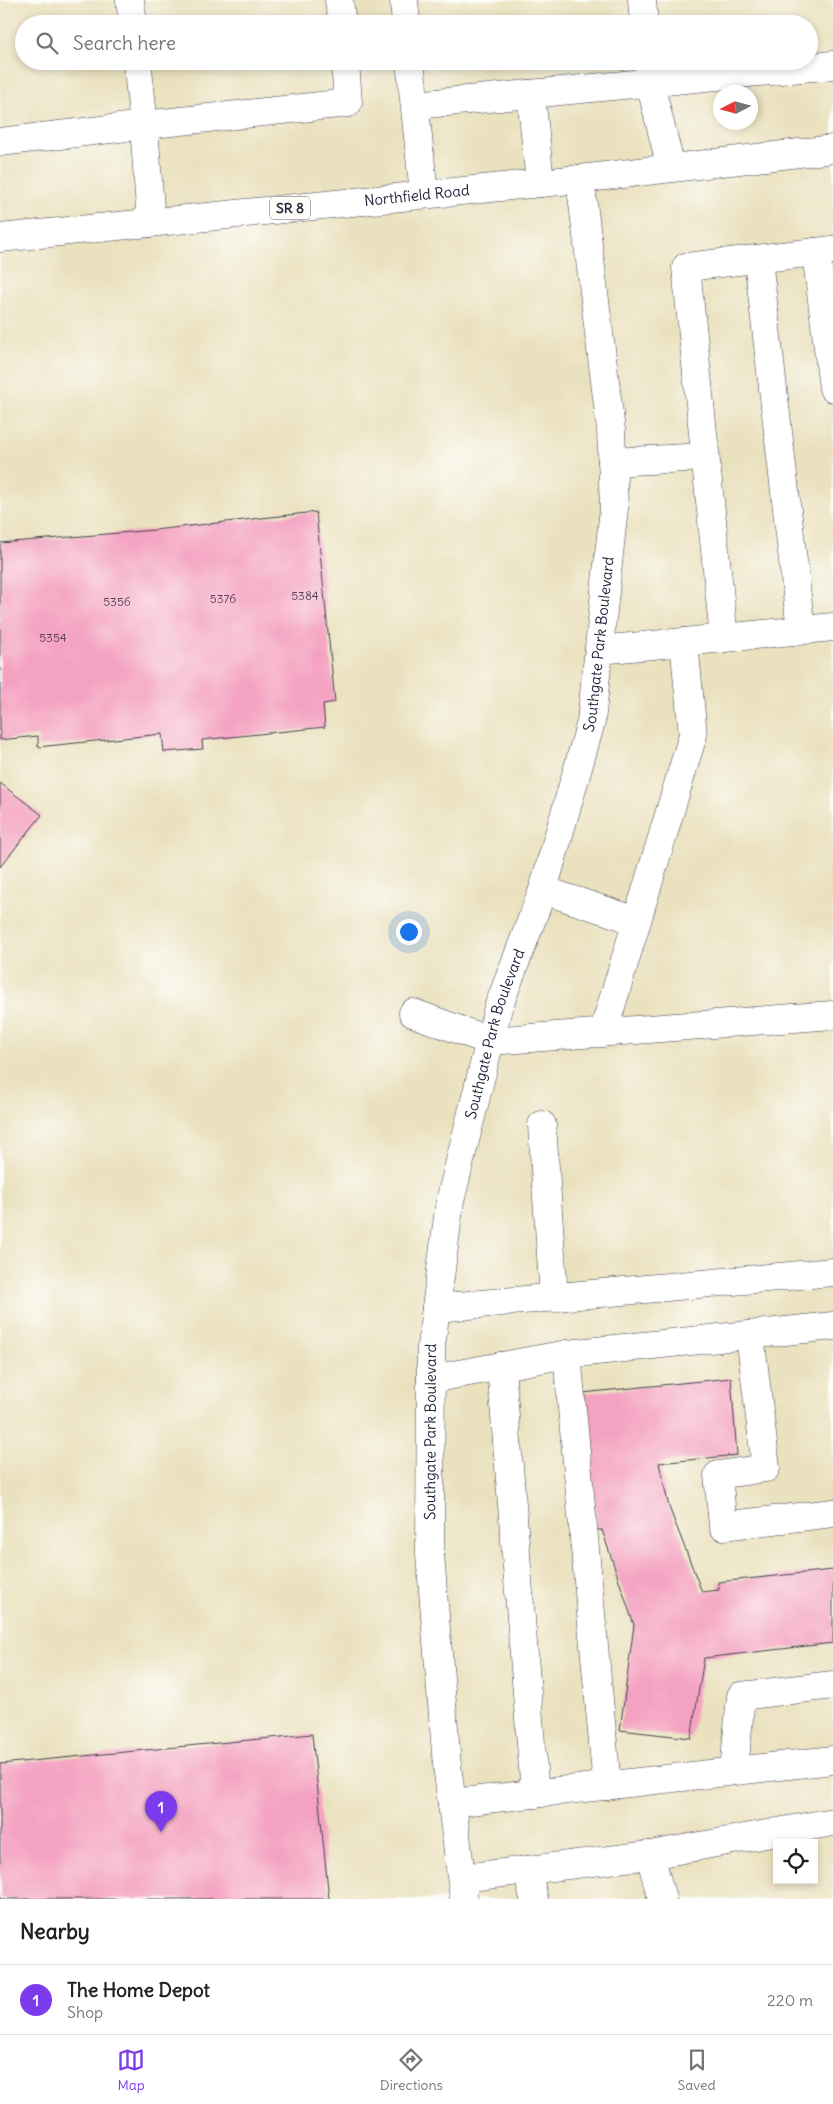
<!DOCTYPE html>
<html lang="en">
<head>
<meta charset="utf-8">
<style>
	body { margin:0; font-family:Delius,sans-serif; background:#f2f2f2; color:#202124 }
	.controls { position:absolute; right:15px; bottom:15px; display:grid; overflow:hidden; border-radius:0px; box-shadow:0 2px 8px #0003 }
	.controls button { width:45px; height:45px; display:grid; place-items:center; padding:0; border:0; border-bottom:1px solid #e0e0e0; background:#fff; color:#202124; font:25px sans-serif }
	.compass { position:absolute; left:713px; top:85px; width:45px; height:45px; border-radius:50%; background:#fff; box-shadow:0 2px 8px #0003; rotate:264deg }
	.you { position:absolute; left:408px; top:931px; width:18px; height:18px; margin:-12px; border:4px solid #fff; border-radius:50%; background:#1a73e8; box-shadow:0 0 0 8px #1a73e833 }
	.badge { display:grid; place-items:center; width:32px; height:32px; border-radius:50%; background:#7c3aed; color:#fff; font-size:16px; font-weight:700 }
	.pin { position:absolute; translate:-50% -41px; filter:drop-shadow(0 1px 2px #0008) }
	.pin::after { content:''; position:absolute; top:26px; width:18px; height:15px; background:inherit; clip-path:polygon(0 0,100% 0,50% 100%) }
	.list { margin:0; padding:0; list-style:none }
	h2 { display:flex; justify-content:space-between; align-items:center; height:65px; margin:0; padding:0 20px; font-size:21px }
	h2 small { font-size:16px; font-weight:400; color:#757577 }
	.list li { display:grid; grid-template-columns:32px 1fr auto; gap:15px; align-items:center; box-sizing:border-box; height:70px; padding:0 20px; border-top:1px solid #e0e0e0 }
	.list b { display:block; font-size:19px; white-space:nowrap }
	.list p { margin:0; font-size:16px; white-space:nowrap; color:#757577 }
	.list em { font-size:16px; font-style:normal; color:#757577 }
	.icon { flex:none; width:28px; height:28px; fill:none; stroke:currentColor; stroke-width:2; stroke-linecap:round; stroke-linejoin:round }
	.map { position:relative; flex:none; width:833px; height:1899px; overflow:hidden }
	.search { position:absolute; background:#fff; box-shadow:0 2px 8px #0003; left:15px; right:15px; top:15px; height:55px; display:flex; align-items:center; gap:12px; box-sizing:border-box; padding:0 18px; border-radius:28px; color:#757577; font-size:19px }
	.sheet { height:135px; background:#fff }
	nav { display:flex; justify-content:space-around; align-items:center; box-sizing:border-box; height:70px; border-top:1px solid #e0e0e0; background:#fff; font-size:14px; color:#757577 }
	nav a { display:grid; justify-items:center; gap:2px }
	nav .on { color:#7c3aed }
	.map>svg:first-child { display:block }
	.building { fill:#f4a2c1 }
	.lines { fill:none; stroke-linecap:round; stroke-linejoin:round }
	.minor-casing { stroke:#403f4f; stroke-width:29 }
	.major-casing { stroke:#403f4f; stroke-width:29 }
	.minor { stroke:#fff; stroke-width:28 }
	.major { stroke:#fff; stroke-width:28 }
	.labels { text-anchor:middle; stroke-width:4; stroke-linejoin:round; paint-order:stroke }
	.number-label { font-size:12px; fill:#56425c }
	.shield { fill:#fdfcf7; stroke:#646373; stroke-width:1 }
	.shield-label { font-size:14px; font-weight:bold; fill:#22223b }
	.street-label { font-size:15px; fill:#22223b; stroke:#fdfcf7 }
</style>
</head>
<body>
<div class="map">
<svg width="833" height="1899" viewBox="0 0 833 1899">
	<rect width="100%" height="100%" fill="#fdfcf7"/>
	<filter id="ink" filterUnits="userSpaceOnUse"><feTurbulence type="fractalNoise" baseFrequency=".02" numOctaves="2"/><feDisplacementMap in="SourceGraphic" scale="10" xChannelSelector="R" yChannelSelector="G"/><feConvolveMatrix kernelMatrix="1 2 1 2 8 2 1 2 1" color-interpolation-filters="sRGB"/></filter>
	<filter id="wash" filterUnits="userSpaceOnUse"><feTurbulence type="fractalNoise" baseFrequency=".0096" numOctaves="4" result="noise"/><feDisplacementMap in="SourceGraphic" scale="20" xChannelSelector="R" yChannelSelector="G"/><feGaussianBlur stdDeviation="1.12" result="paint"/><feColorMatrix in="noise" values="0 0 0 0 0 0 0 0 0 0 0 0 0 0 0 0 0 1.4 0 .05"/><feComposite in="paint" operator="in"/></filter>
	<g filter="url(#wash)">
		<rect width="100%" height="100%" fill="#eae1be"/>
		<g id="blocks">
			<!-- building -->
			<g class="building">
				<path d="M316 512 335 702 323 704 325 727 202 740 203 749 164 752 162 734 38 747V736L0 740V543L154 530Z"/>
				<path d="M0 783 42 815 0 867Z"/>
				<path d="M731 1378 737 1455 659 1463 669 1507 702 1592 719 1590 718 1582 833 1570V1643L704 1658 691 1738 620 1730 634 1625 602 1530H597L582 1393Z"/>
				<path d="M312 1734 329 1899H0V1764Z"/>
			</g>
		</g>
	</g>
	<g filter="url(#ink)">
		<use href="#blocks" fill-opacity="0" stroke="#403f4f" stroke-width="1"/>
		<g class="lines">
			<!-- minor casing -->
			<g class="minor-casing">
				<g id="minor">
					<path d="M130 0 133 24"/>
					<path d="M339 0 342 24"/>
					<path d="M404 0 406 24"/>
					<path d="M642 0 644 24"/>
					<path d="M410 61 424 194"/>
					<path d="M648 61 650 83 671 168"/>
					<path d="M531 94 540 183"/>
					<path d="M415 105 833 65"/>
					<path d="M0 142 144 125 137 61"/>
					<path d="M151 223 144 125 348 103 345 61"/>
					<path d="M816 252 833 388"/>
					<path d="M758 259 801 630"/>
					<path d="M612 462 705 457"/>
					<path d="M724 638 686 267 833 250"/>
					<path d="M684 642 833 627"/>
					<path d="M599 650 684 642 693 735 603 1033"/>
					<path d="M543 890 637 921"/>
					<path d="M413 1013 490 1041 833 1015"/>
					<path d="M542 1125 554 1298"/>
					<path d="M436 1308 833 1272"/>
					<path d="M750 1335 766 1468 718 1475 723 1526 833 1513"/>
					<path d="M567 1354 607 1786"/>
					<path d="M501 1366 535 1794"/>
					<path d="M431 1379 567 1354 833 1326"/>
					<path d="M734 1771 741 1696 833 1685"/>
					<path d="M452 1803 833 1760"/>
					<path d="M650 1855 833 1822"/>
					<path d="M527 1870 534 1899"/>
					<path d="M462 1878 650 1855 662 1899"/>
					<path id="s1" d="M464 1899 447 1765 430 1554 431 1346 450 1201 498 1008 543 890 591 722 614 508 611 430 580 179"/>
				</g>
			</g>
			<!-- major casing -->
			<g class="major-casing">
				<g id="major">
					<path id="s2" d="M0 238 580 179 833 149"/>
				</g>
			</g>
			<!-- minor -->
			<use href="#minor" class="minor"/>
			<!-- major -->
			<use href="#major" class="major"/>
		</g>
	</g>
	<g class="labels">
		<!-- number labels -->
		<g class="number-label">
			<text x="305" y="600">5384</text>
			<text x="223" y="603">5376</text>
			<text x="117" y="606">5356</text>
			<text x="53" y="642">5354</text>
		</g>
		<!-- shield labels -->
		<rect class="shield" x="270" y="196.5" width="40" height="23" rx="4"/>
		<g class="shield-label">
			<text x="290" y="213">SR 8</text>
		</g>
		<!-- street labels -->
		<g class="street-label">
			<text dy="5" stroke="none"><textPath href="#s2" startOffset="419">Northfield Road</textPath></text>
			<text dy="5" stroke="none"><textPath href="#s1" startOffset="1279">Southgate Park Boulevard</textPath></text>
			<text dy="5" stroke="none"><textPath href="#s1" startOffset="874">Southgate Park Boulevard</textPath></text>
			<text dy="5" stroke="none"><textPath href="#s1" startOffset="469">Southgate Park Boulevard</textPath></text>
		</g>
	</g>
</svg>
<div class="controls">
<button><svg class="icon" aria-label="locate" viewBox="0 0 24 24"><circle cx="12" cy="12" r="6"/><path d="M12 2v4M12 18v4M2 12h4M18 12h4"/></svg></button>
</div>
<svg class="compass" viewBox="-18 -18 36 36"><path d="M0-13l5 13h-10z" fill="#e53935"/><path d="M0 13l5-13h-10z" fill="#757577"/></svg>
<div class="you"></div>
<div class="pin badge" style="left:161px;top:1832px">1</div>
<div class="search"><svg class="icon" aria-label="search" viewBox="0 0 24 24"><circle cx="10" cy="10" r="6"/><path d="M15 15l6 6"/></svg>Search here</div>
</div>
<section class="sheet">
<h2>Nearby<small></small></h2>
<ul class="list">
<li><span class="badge">1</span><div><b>The Home Depot</b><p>Shop</p></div><em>220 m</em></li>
</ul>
</section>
<nav>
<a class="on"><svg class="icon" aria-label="map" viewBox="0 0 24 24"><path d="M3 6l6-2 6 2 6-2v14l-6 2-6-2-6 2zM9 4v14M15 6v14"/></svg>Map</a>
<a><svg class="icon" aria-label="directions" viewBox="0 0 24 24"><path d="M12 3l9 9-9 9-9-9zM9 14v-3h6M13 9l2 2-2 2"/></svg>Directions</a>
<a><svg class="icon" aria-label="saved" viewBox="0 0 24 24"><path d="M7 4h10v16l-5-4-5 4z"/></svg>Saved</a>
</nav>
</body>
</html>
